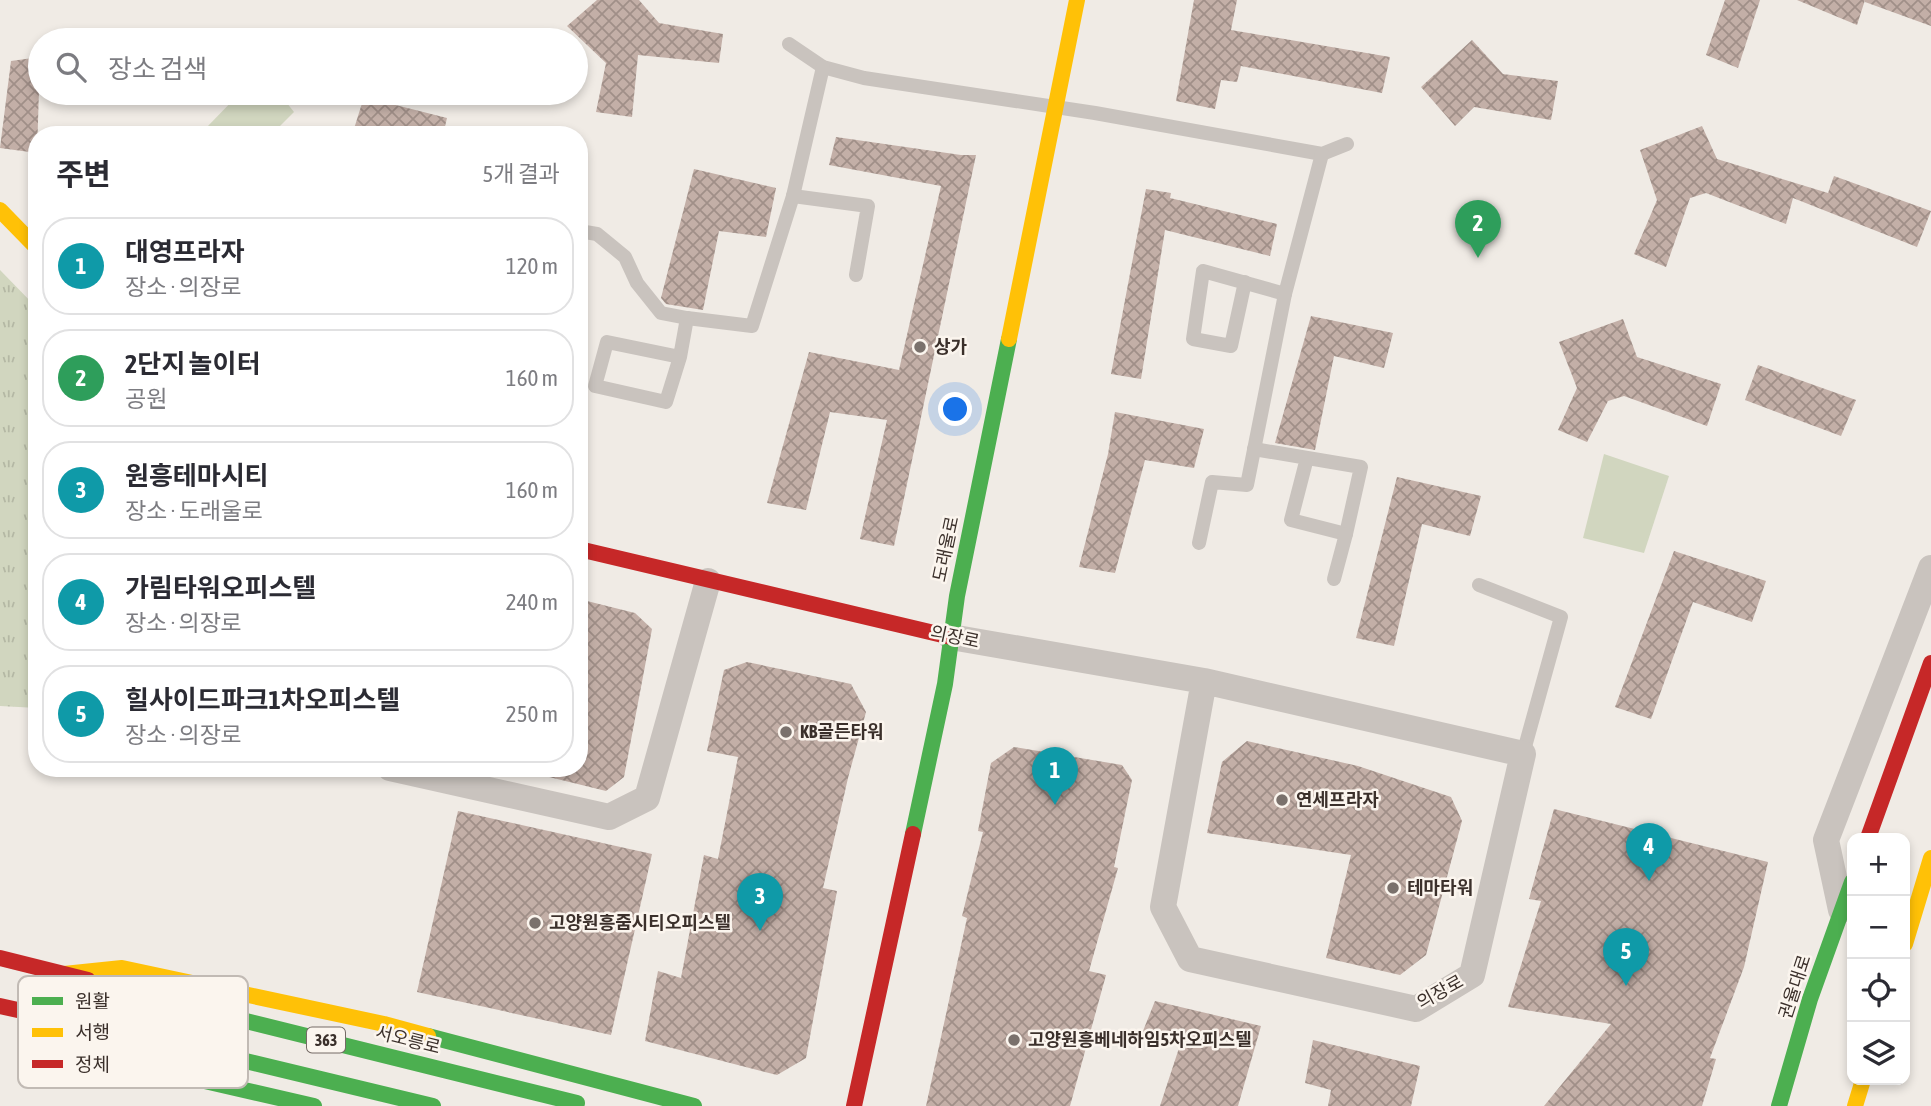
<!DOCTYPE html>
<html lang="ko">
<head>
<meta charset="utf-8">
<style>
	body { margin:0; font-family:"Asap Condensed","Noto Sans KR",sans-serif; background:#f2f2f3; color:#2b2b33 }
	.controls { position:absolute; right:21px; bottom:21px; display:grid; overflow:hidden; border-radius:14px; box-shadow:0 4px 10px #0003 }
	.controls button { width:63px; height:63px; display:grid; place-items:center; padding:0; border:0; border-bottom:2px solid #e1e1e2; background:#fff; color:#2b2b33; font:35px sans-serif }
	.you { position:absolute; left:956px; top:410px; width:24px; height:24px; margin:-18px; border:5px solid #fff; border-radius:50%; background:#1a73e8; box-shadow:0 0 0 10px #1a73e833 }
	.badge { display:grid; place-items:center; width:46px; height:46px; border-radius:50%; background:#7a716c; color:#fff; font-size:23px; font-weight:700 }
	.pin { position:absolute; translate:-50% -58px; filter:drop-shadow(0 2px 4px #0008) }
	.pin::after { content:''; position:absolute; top:37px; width:24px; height:21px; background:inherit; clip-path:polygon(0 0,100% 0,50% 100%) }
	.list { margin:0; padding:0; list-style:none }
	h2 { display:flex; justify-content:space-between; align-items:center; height:91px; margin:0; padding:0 28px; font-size:30px }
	h2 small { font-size:23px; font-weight:400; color:#7c7c81 }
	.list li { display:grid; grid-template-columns:46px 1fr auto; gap:21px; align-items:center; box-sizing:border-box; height:98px; margin:0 14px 14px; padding:0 14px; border:2px solid #e1e1e2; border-radius:28px }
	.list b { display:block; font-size:26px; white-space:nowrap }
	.list p { margin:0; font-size:23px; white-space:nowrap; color:#7c7c81 }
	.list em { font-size:23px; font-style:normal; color:#7c7c81 }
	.icon { flex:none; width:38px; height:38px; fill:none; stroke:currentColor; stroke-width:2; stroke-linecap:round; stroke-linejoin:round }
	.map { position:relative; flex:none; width:1931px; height:1106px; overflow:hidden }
	.search { position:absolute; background:#fff; box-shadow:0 4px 10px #0003; left:28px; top:28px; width:560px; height:77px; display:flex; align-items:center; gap:18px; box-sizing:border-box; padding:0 24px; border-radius:38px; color:#7c7c81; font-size:26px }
	.panel { position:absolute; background:#fff; box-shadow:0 4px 10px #0003; left:28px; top:126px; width:560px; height:651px; border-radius:28px }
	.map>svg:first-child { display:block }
	.park { fill:url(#park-tufts) }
	.pitch { fill:#d1d6bf }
	.building { fill:url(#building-cross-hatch) }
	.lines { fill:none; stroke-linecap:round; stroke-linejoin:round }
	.lane { stroke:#c9c3be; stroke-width:14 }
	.street { stroke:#c9c3be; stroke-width:26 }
	.fast { stroke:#4caf50; stroke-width:16 }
	.slow { stroke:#ffc107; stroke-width:16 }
	.jam { stroke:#c62828; stroke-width:16 }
	.poi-dot { fill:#7a716c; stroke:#fbf5ee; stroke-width:2.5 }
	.labels { text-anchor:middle; stroke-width:5; stroke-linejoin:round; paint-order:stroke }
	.shield { fill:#fbf5ee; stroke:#756b66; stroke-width:2 }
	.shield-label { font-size:16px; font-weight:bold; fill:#3b302b }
	.poi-label { font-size:18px; font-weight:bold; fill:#3b302b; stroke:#fbf5ee; text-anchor:start }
	.street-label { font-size:18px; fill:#3b302b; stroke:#fbf5ee }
	.key { fill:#fbf5ee; stroke:#c1bab4; stroke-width:2 }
	.key-label { font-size:19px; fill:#3b302b }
</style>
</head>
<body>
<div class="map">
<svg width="1931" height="1106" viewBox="0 0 1931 1106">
	<defs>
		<pattern id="park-tufts" width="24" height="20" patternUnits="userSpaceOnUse" patternTransform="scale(1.75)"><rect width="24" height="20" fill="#d1d6bf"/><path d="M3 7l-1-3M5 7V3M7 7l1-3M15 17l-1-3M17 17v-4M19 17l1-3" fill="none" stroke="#b4b8a4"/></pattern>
		<pattern id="building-cross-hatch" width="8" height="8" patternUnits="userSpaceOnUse" patternTransform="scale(1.75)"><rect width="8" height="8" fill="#c3afa7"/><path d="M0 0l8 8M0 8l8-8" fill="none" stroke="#a08f88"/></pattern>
	</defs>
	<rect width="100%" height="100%" fill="#f0ebe5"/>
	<!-- park -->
	<path class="park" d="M0 270 37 308V708L0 706Z"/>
	<!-- pitch -->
	<g class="pitch">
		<path d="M240 93H279L294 112 271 135H211L206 128Z"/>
		<path d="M1604 454 1669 476 1644 553 1583 538Z"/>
	</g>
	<!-- building -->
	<g class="building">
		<path d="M597 0H639L659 23 723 34 719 63 638 55 632 117 596 112 606 63 567 26Z"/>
		<path d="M1194 0H1237L1231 30 1390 57 1382 93 1241 66 1237 82 1221 80 1215 109 1176 101Z"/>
		<path d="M1725 0H1760L1738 68 1706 55Z"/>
		<path d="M1797 0H1865L1857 25Z"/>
		<path d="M1865 0H1931V26L1865 2Z"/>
		<path d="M1472 40 1503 74 1558 81 1551 120 1474 107 1455 126 1421 87Z"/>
		<path d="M40 57 37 153 0 148 11 61Z"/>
		<path d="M364 97 447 118 443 135H352Z"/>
		<path d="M1702 126 1717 159 1828 193 1834 176 1931 211 1917 247 1793 198 1786 224 1706 193 1690 198 1666 267 1634 254 1657 200 1640 150Z"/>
		<path d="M836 137 961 155H976L894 546 860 539 887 420 830 412 806 510 767 503 809 352 899 370 941 186 829 165Z"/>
		<path d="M694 169 776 188 766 237 719 231 703 310 666 304 661 298Z"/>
		<path d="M1146 189 1171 193 1170 198 1277 224 1270 256 1165 230 1141 379 1111 374Z"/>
		<path d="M1311 316 1393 333 1384 368 1334 356 1315 450 1275 443Z"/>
		<path d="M1623 319 1637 357 1721 384 1707 426 1624 396 1608 401 1587 442 1558 430 1577 388 1559 342Z"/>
		<path d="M1758 365 1856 400 1841 436 1745 400Z"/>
		<path d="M1115 412 1204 429 1194 468 1145 460 1115 573 1079 567 1108 454Z"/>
		<path d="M1397 477 1481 496 1470 536 1422 524 1394 646 1356 638Z"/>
		<path d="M1674 551 1766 581 1752 622 1693 602 1651 719 1615 707Z"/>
		<path d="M579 599 635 613 652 629 624 777 606 791 541 775 542 768H579Z"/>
		<path d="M747 662 851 684 866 712 848 778 823 888 837 891 806 1058 777 1075 645 1041 658 971 681 978 704 855 718 859 738 757 707 751 724 670Z"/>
		<path d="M1247 741 1358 766 1451 797 1462 821 1426 955 1400 975 1326 958 1351 855 1207 833 1222 762Z"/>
		<path d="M1014 747 1122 765 1132 780 1114 867 1118 868 1089 971 1106 975 1070 1106H926L967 918 962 916 983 832 978 831 991 763Z"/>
		<path d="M1554 809 1768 862 1744 967 1710 1058 1716 1059 1702 1106H1544L1611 1024 1508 1007 1541 901 1529 899Z"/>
		<path d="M458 811 652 854 611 1035 417 992Z"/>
		<path d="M1155 1001 1261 1026 1238 1106H1160L1180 1045 1141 1036Z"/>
		<path d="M1313 1040 1420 1066 1411 1106H1328L1331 1090 1305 1083Z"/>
	</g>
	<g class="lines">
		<!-- lane -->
		<g class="lane">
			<path d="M789 44 823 67 864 78 1095 113 1322 154 1347 144"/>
			<path d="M793 196 868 206 856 275"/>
			<path d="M579 231 597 234 625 257 637 283 661 313 687 318 752 326 793 196 823 67"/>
			<path d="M1245 282 1231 346 1193 339 1203 271 1285 294"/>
			<path d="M680 357 607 342 595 386 666 402 680 357 687 318"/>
			<path d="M1254 449 1361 467 1346 534 1291 520 1307 458"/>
			<path d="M1199 543 1212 482 1247 485 1285 294 1322 154"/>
			<path d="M1334 579 1346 534"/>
			<path d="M1479 585 1561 617 1523 754"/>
		</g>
		<!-- street -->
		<g class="street">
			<path d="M951 637 1204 681 1523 754 1472 975 1416 1009 1190 959 1163 907 1204 681"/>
			<path d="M390 768 609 817 647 798 708 581"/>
			<path d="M1841 910 1826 840 1931 568"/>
		</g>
		<!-- fast -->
		<g class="fast">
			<path d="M913 834 945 684 957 596 1009 339"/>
			<path d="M234 1018 577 1103"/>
			<path d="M70 1023 109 1059 314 1106"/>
			<path d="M428 1036 694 1106"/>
			<path d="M233 1058 433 1106"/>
			<path d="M1779 1106 1810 999 1852 882"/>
		</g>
		<!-- slow -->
		<g class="slow">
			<path d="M0 210 37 248"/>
			<path d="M1009 339 1077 0"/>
			<path d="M1905 944 1931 858"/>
			<path d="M64 974 122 968 384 1024 428 1036"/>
			<path d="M1855 1106 1863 1080"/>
		</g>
		<!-- jam -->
		<g class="jam">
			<path d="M579 549 951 637"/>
			<path d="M1868 838 1931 663"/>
			<path d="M0 958 88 980"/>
			<path d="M0 1006 233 1058"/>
			<path d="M854 1106 913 834"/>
		</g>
	</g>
	<!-- markers -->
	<g class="poi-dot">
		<circle cx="920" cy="347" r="7"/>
		<circle cx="786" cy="732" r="7"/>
		<circle cx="1282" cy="800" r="7"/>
		<circle cx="1393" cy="888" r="7"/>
		<circle cx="535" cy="923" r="7"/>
		<circle cx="1014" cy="1040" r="7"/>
	</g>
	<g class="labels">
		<!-- shield labels -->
		<rect class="shield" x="307" y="1027.5" width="38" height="25" rx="5"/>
		<g class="shield-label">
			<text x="326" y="1046">363</text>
		</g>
		<!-- poi labels -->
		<g class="poi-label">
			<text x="934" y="353">상가</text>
			<text x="800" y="738">KB골든타워</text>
			<text x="1296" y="806">연세프라자</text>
			<text x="1407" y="894">테마타워</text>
			<text x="549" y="929">고양원흥줌시티오피스텔</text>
			<text x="1028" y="1046">고양원흥베네하임5차오피스텔</text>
		</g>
		<!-- street labels -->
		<g class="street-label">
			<text transform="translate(946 549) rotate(-78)" y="6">도래울로</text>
			<text transform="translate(955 637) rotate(12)" y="6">의장로</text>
			<text transform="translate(1795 987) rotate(-72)" y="6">권율대로</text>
			<text transform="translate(1440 992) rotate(-29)" y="6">의장로</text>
			<text transform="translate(408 1040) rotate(14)" y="6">서오릉로</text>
		</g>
	</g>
	<!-- legend -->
	<rect x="18" y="976" width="230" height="112" rx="10" class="key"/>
	<rect x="32" y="997" width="31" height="8" fill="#4caf50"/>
	<rect x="32" y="1028" width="31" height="9" fill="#ffc107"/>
	<rect x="32" y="1060" width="31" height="8" fill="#c62828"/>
	<g class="key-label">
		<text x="75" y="1008">원활</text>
		<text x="75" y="1039">서행</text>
		<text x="75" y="1071">정체</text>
	</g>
</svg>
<div class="controls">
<button>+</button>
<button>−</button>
<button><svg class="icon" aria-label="locate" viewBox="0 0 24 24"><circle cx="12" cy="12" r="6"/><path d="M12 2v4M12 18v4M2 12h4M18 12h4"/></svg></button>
<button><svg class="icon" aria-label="layers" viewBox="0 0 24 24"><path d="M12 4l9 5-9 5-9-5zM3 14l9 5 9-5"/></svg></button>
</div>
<div class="you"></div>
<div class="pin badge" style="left:1055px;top:805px;background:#0f9aa8">1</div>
<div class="pin badge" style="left:1478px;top:258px;background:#2e9e5b">2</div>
<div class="pin badge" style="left:760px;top:931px;background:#0f9aa8">3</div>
<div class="pin badge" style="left:1649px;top:881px;background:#0f9aa8">4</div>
<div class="pin badge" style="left:1626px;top:986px;background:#0f9aa8">5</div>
<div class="search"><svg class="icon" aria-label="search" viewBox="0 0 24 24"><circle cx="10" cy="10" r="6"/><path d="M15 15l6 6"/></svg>장소 검색</div>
<section class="panel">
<h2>주변<small>5개 결과</small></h2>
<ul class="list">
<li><span class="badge" style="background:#0f9aa8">1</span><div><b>대영프라자</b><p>장소 · 의장로</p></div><em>120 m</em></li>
<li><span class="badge" style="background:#2e9e5b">2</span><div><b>2단지 놀이터</b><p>공원</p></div><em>160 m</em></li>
<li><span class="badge" style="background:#0f9aa8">3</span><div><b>원흥테마시티</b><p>장소 · 도래울로</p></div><em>160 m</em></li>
<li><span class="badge" style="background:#0f9aa8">4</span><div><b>가림타워오피스텔</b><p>장소 · 의장로</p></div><em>240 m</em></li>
<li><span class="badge" style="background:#0f9aa8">5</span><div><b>힐사이드파크1차오피스텔</b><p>장소 · 의장로</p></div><em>250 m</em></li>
</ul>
</section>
</div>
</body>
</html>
